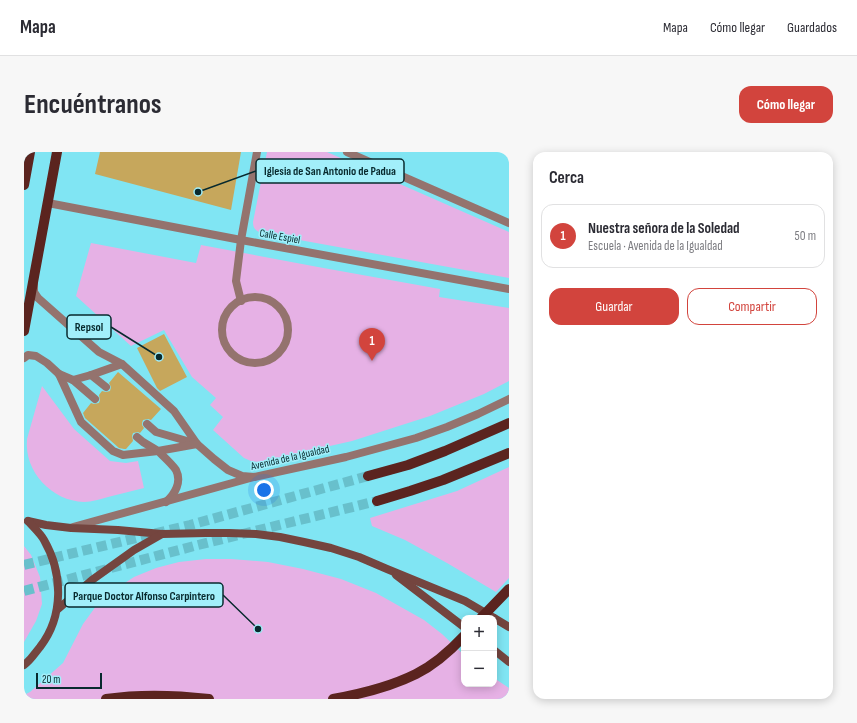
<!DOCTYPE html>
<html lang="es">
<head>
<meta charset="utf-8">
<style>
	body { margin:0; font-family:"Sofia Sans Condensed",sans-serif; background:#f7f7f7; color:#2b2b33 }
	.controls { position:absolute; right:12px; bottom:12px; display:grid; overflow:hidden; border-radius:8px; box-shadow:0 2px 10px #0003 }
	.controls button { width:36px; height:36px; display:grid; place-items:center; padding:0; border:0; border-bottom:1px solid #e1e1e2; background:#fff; color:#2b2b33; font:20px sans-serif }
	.scale { position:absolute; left:12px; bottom:10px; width:66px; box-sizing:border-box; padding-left:4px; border:2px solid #082a2e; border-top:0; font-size:11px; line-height:14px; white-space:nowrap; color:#082a2e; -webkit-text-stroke:3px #a2effa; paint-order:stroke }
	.you { position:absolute; left:240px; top:338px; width:14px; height:14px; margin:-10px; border:3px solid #fff; border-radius:50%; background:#1a73e8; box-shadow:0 0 0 6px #1a73e833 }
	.badge { display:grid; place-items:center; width:26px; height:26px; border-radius:50%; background:#d2443d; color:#fff; font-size:13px; font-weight:700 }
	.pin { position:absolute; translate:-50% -33px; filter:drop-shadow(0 1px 2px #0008) }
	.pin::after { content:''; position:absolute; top:21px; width:14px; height:12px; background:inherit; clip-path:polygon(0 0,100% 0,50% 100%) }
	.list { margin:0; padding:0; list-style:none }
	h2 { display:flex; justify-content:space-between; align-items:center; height:52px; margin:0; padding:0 16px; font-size:17px }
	h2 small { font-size:13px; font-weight:400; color:#7c7c81 }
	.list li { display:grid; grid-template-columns:26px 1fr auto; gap:12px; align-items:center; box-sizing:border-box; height:64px; margin:0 8px 8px; padding:0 8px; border:1px solid #e1e1e2; border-radius:12px }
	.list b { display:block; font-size:15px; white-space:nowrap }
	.list p { margin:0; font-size:13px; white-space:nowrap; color:#7c7c81 }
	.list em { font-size:13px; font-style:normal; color:#7c7c81 }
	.actions { display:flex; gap:8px; padding:12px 16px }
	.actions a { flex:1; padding:9px 0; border:1px solid #d2443d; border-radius:12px; text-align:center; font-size:14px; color:#d2443d }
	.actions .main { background:#d2443d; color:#fff }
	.map { position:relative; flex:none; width:485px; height:547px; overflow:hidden; border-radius:12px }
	header { display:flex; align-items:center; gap:24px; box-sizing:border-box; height:56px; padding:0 20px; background:#fff; border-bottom:1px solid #e1e1e2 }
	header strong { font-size:19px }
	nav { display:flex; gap:22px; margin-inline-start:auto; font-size:14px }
	.intro { display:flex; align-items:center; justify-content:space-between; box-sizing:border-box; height:96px; padding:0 24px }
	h1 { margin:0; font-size:28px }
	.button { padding:10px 18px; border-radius:12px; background:#d2443d; color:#fff; font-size:14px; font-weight:700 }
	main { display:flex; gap:24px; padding:0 24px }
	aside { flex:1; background:#fff; border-radius:12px; box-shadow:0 2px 10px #0003 }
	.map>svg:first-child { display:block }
	.green { fill:#e6b1e5 }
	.building { fill:#c6a75c }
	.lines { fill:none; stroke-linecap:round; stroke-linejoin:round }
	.primary-tunnel { stroke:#68c0cc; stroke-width:10; stroke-dasharray:10 5; stroke-linecap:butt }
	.lane { stroke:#94736e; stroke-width:8 }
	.street { stroke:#94736e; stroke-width:8 }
	.secondary { stroke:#74453f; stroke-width:8 }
	.primary { stroke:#5b241f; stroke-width:10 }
	.primary-bridge { stroke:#5b241f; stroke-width:10 }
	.labels { text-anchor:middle; stroke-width:3; stroke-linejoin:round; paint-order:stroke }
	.street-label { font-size:11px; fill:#082a2e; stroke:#a2effa }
	.leader { fill:none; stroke:#082a2e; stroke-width:1.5 }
	.callout-dot { fill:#082a2e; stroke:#a2effa; stroke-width:1.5 }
	.callout { fill:#a2effa; stroke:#082a2e; stroke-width:1.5 }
	.callout-label { font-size:12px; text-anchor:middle; font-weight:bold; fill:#082a2e }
</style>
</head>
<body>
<header>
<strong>Mapa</strong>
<nav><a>Mapa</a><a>Cómo llegar</a><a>Guardados</a></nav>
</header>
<div class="intro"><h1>Encuéntranos</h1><a class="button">Cómo llegar</a></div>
<main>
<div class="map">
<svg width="485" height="547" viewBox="0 0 485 547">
	<rect width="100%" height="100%" fill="#80e5f3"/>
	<!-- green -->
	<g class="green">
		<path d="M243 0H303L485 80V126L237 81C231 78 229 76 229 70Z"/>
		<path d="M67 91 172 111 177 93 294 115 416 137 415 145 485 156V229L460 242 406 264 328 289 235 310 227 309 220 306 189 278 199 265 186 253 192 246 168 225 140 178 107 194 52 144Z"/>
		<path d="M18 234 50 277 86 309 102 311 114 309 120 336C108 339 96 342 84 345 76 347 68 350 60 350 28 349 0 320 3 287Z"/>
		<path d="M485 315V426L472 440 423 411 381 388 348 374 346 366 433 339Z"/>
		<path d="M0 394 7 403 16 425 18 452 12 469 0 490Z"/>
		<path d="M182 407H207L244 410 279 417 317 427 352 441 400 468 418 482 440 503V532H470V526L485 536V547H0V543L6 540 39 511 59 472 78 446 110 425 132 416 155 410Z"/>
	</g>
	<!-- building -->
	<g class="building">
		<path d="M76 0H217L207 58 71 22Z"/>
		<path d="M140 182 163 225 136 239 133 236 113 196Z"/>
		<path d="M94 220 137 257 127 268 124 267 119 268 118 271V273L120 276 116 281 114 280 109 281 108 284 109 289 102 297H100L95 296 61 266 59 261 67 251 70 252 75 251 76 248 75 243 78 239 82 240 86 239 87 235 85 231Z"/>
	</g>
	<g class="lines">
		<!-- primary-tunnel -->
		<g class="primary-tunnel">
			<path d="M0 413 166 373 344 324"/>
			<path d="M0 439 174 393 353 349"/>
		</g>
		<!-- lane -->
		<g class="lane">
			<path d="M10 132V140L14 146 75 200 98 212 150 259 173 292 190 307 204 318 218 324 230 325"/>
			<path d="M0 206 4 203 12 204 23 211 35 222 57 270 89 299 99 303 134 299C139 304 148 312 152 318 158 330 151 342 142 350"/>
			<path d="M35 222 49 228 71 247"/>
			<path d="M67 223 98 212"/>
			<path d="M49 228 67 223 82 235"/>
			<path d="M123 272 132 280 170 291"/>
			<path d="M113 285 119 290 134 299 173 292"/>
		</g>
		<!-- street -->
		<g class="street">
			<path d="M323 0 485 71"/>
			<path d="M24 51 217 88 485 137"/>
			<circle cx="231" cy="178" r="33"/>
			<path d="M217 149 212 129 217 88 233 0"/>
			<path d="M49 375 230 325 322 305 392 286 423 275 454 262 485 247"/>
		</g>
		<!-- secondary -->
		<g class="secondary">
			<path d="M4 369 22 373 47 376 94 378 138 382 182 381H205L232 382 256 385 280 390 307 396 335 405 363 417 441 449 470 466"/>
			<path d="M372 423 440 475"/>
			<path d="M34 457 68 428 110 398 138 382"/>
			<path d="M470 466 485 475"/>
			<path d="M470 498 485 510"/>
			<path d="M0 513C7 508 11 501 16 495 40 464 39 421 20 388 16 381 9 375 4 369"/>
		</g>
		<!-- primary -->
		<g class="primary">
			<path d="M0 33 6 0"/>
			<path d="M0 179 33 0"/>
			<path d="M344 324 384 313 421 299 485 271"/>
			<path d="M353 349 386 339 419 328 485 301"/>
			<path d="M82 547C116 542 150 543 185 547"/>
			<path d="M309 547C337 542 366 535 392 522 410 513 426 499 440 484"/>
		</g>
		<!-- primary-bridge -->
		<path class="primary-bridge" d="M457 466 485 437"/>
	</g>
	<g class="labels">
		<!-- street labels -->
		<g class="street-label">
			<text transform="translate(256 84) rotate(10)" y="4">Calle Espiel</text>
			<text transform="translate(266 305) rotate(-13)" y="4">Avenida de la Igualdad</text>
		</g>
	</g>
	<!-- callouts -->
	<path class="leader" d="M174 40L232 19M135 205L87 175M234 477L199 443"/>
	<g class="callout-dot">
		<circle cx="174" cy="40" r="4"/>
		<circle cx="135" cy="205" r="4"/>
		<circle cx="234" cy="477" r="4"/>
	</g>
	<g class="callout">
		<rect x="232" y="7" width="148" height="24" rx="4"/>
		<rect x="43" y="163" width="44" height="24" rx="4"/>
		<rect x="41" y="431" width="158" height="24" rx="4"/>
	</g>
	<g class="callout-label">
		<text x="306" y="23">Iglesia de San Antonio de Padua</text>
		<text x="65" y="179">Repsol</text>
		<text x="120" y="448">Parque Doctor Alfonso Carpintero</text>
	</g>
</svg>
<div class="controls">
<button>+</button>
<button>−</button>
</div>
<div class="scale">20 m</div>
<div class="you"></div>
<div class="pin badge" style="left:348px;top:209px">1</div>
</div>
<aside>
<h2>Cerca<small></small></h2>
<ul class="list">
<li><span class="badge">1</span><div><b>Nuestra señora de la Soledad</b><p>Escuela · Avenida de la Igualdad</p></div><em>50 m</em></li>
</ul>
<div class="actions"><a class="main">Guardar</a><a>Compartir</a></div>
</aside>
</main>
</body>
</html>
